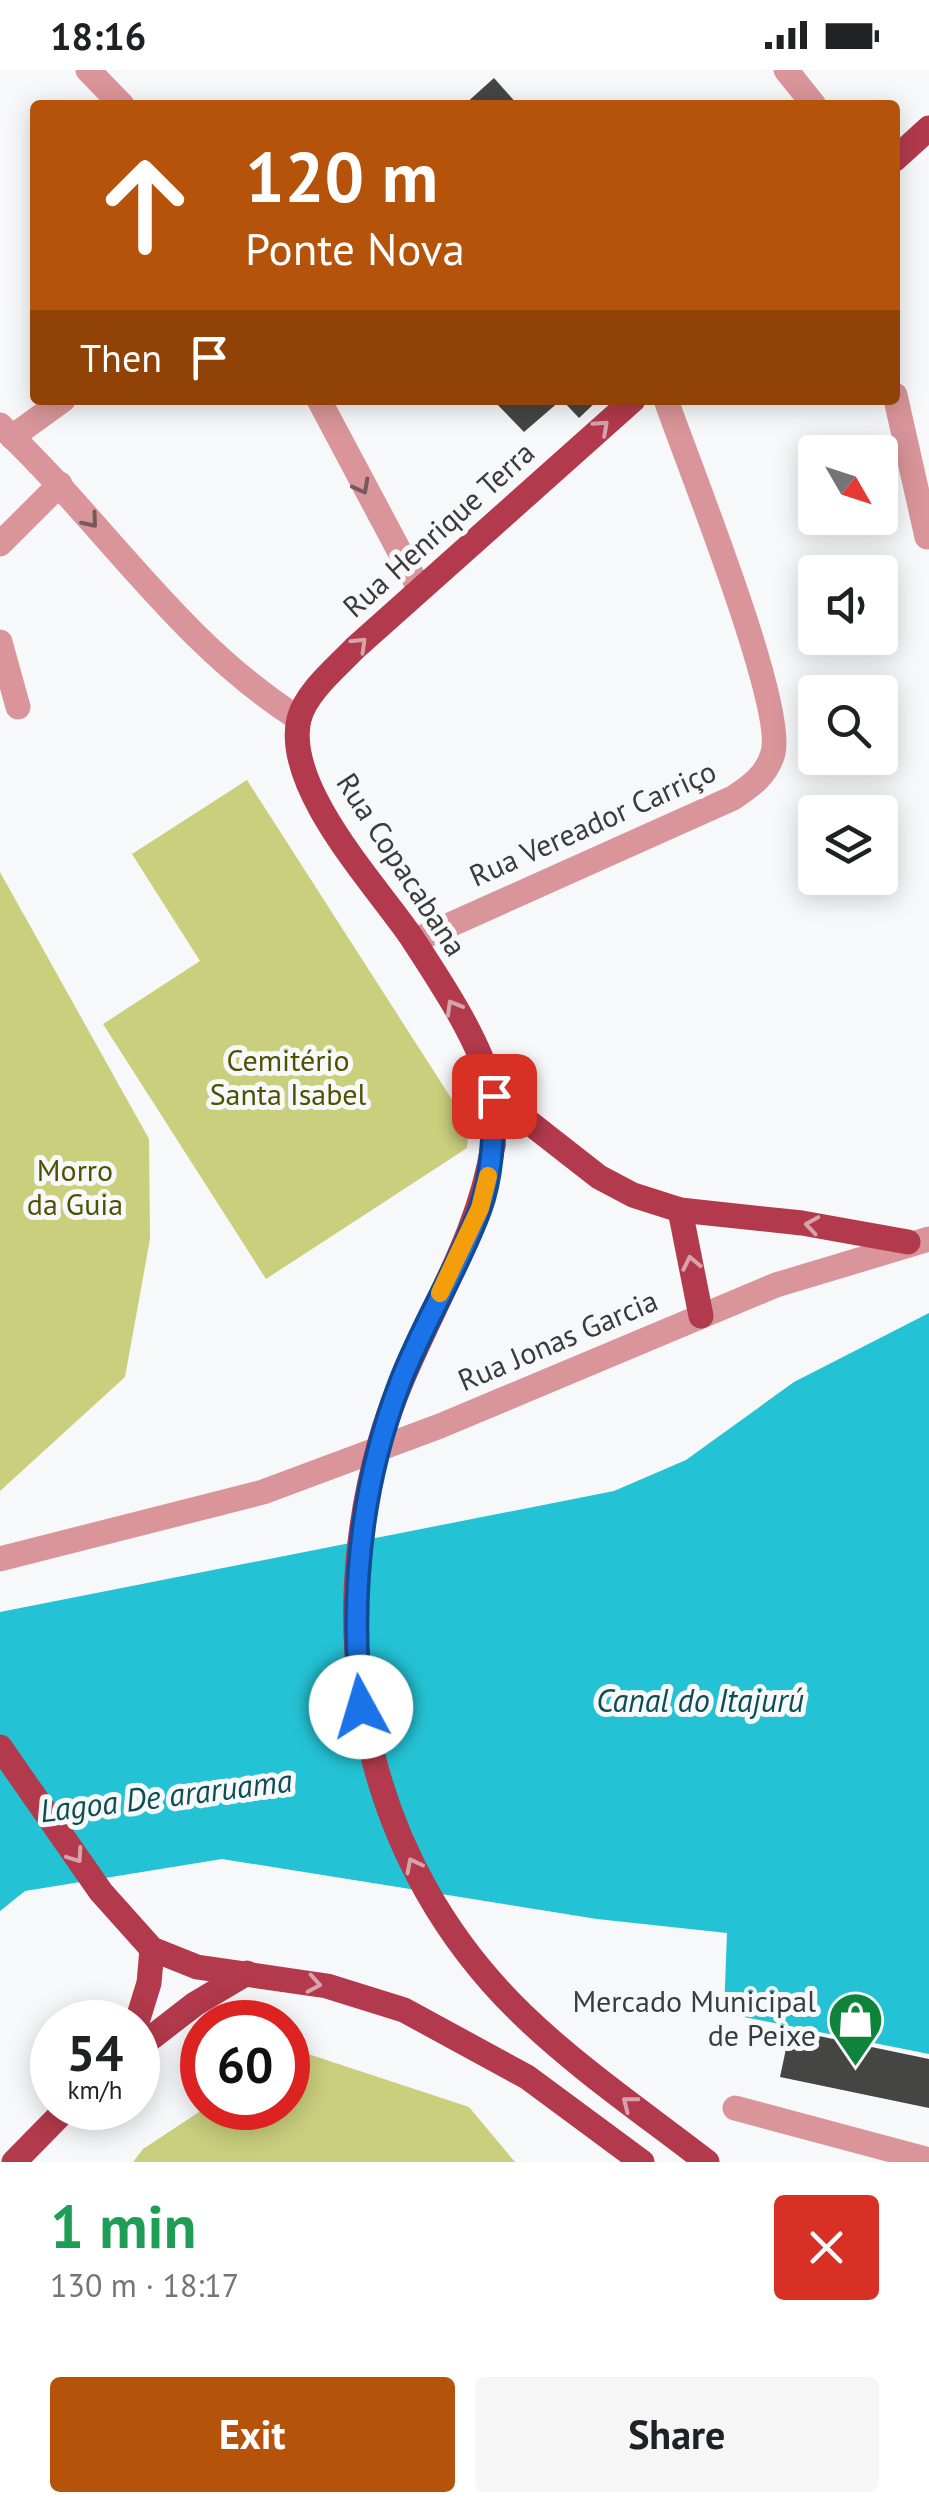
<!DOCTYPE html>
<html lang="en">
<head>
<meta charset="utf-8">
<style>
  :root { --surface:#fff; --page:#f6f6f6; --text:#202124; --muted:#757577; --accent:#b45309 }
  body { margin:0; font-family:"PT Sans",sans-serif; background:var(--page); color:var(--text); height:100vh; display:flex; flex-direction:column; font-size:38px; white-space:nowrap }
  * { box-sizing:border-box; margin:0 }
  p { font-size:32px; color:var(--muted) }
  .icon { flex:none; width:55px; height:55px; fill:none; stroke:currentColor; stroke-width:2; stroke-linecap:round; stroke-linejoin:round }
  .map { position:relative; height:2092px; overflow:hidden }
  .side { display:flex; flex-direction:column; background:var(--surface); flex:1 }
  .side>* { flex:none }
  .top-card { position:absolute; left:30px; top:30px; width:870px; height:305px; border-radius:10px; box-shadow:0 5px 25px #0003; background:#b45309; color:#fff; overflow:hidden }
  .needle { width:65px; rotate:129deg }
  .buttons { position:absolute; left:798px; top:365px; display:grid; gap:20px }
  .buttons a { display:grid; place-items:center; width:100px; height:100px; border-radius:10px; background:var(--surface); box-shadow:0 5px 25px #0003; font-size:50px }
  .speed { position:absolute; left:30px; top:1930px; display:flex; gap:20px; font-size:50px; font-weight:700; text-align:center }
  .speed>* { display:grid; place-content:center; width:130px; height:130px; border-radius:50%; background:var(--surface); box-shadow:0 5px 25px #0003; line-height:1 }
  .speed small { font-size:25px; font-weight:400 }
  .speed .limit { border:15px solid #d22; background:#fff; color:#111 }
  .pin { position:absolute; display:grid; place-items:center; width:85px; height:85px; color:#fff; margin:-42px; border-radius:20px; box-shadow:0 5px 15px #0006 }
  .me { position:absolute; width:110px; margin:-55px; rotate:354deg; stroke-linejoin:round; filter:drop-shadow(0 0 8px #0008) }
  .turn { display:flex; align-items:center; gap:35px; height:210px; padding:0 50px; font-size:45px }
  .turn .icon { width:130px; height:130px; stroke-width:2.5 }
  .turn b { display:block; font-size:70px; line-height:85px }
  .then { display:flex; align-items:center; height:95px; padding:0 50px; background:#0003; gap:20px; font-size:38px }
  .round { display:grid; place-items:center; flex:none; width:105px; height:105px; border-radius:10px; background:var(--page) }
  .overview { display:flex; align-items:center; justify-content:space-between; height:170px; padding:0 50px }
  h1 { font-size:60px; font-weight:700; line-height:75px; color:#1e9e55 }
  .cta { display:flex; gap:20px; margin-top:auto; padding:20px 50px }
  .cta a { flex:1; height:115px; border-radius:10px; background:var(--accent); color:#fff; font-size:40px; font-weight:700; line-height:115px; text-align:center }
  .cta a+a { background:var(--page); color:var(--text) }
  .status { display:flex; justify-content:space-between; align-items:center; height:70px; padding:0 50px; background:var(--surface); direction:ltr }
  .status svg { height:28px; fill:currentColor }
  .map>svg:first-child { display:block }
  .green { fill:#c9cf7d }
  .water { fill:#23c2d4 }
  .building { fill:#454544 }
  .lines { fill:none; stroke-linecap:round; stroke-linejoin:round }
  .minor { stroke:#d99599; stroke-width:25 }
  .major { stroke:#b23a4c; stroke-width:25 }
  .major-bridge { stroke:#b23a4c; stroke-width:25 }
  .oneway { stroke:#d8a2ab }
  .oneway2 { stroke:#725a5d }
  .route-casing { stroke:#114b97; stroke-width:25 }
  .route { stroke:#1a73e8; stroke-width:18 }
  .slow { stroke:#f59e0b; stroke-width:18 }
  .labels { text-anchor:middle; stroke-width:10; stroke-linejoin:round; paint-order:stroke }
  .street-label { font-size:30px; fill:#3b3b3c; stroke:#f7f8f9 }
  .park-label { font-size:30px; fill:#4e5102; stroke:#f7f8f9 }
  .poi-label { font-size:30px; fill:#3b3b3c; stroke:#f7f8f9; text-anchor:end }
  .water-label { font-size:32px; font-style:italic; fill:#0d4d54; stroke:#f7f8f9 }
</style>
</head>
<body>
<div class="status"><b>18:16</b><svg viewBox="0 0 49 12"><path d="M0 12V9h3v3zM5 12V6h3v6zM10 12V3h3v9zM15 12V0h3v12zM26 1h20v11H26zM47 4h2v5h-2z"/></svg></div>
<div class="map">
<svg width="929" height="2092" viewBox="0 0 929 2092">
  <rect width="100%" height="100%" fill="#f7f8f9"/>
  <g class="green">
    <path d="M 247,710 L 469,1056 L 467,1078 L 266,1209 L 103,954 L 200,891 L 132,784 Z"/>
    <path d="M 0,802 L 149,1069 L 150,1169 L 125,1307 L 0,1421 Z"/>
    <path d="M 293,1979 L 469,2037 L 515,2092 L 133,2092 L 143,2079 L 205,2038 L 288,2038 L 288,1983 Z"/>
  </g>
  <path class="water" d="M 929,1243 L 929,1984 L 724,1943 L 727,1863 L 597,1849 L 222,1789 L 25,1821 L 0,1841 L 0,1542 L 614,1421 L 686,1390 L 794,1312 Z"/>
  <g class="building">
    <path d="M 494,8 L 518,35 L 464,35 Z"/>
    <path d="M 493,330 L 561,330 L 524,362 Z"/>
    <path d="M 562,330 L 598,330 L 579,348 Z"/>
    <path d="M 790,1960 L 929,1989 L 929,2038 L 780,2007 Z"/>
  </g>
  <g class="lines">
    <g class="minor">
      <path d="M 88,0 L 122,35"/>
      <path d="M 786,0 L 814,35"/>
      <path d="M 895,325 L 927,467"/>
      <path d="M 319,330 L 419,518"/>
      <path d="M 0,355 C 103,452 178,572 299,649"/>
      <path d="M 12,367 L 63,330"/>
      <path d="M 0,474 L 60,414"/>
      <path d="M 0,572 L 18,637"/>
      <path d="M 414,871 L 733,728 C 750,717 767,705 773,683 C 786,635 687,391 666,330"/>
      <path d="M 0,1489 L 263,1422 L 440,1356 L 776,1215 L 929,1169"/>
      <path d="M 735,2038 L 929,2090"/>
    </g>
    <g class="major">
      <path d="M 895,89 L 929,58"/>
      <path d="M 494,1025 L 599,1107 L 633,1125 L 680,1140 L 802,1153 L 908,1172"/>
      <path d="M 493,1075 C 494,1059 497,1038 493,1022 C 479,969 442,914 412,868 C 376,815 283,717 299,649 C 306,622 337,597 355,578 L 633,330"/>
      <path d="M 680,1140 L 701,1246"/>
      <path d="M 0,1677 L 101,1822 L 152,1879 L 197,1897 L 327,1916 L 404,1940 L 527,2007 L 642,2092"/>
      <path d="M 137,1952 L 149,1913 L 152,1879"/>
      <path d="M 138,1978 L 195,1934 L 247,1903"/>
      <path d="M 14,2092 L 67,2038"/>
    </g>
    <path class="major-bridge" d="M 493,1075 C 477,1181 409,1269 380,1372 C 322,1577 367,1795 523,1945 C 579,1999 645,2044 707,2092"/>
  </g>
  <defs><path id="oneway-chevron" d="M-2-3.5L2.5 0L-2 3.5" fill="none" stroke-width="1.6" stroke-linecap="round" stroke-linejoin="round" transform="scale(2.5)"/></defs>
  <g class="oneway">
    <use href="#oneway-chevron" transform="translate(602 357) rotate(-42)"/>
    <use href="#oneway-chevron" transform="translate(360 574) rotate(-44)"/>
    <use href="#oneway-chevron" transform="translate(453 937) rotate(-120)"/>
    <use href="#oneway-chevron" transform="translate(812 1155) rotate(-171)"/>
    <use href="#oneway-chevron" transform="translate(691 1193) rotate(-102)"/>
    <use href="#oneway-chevron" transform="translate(76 1786) rotate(55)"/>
    <use href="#oneway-chevron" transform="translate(413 1795) rotate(-117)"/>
    <use href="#oneway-chevron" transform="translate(314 1914) rotate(10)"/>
    <use href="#oneway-chevron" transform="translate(629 2033) rotate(-142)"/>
  </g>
  <g class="oneway2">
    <use href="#oneway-chevron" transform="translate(362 417) rotate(62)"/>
    <use href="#oneway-chevron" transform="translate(91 451) rotate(50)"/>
  </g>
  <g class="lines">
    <defs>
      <path id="route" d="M 361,1637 C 350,1527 360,1417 400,1313 C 423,1253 458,1199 480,1139 C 493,1103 493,1064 494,1026"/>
    </defs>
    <use href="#route" class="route-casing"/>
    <use href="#route" class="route"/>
    <path class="slow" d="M 440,1223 L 480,1138 L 488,1106"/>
  </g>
  <defs>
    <symbol id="shop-pin" viewBox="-11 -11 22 30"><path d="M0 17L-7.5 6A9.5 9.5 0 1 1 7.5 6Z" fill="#0d833c" stroke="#f7f8f9"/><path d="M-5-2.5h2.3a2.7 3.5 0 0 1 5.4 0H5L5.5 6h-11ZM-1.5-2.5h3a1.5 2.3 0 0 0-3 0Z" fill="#fff"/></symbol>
  </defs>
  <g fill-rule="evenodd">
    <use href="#shop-pin" x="824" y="1918" width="63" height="86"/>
  </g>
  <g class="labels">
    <g class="street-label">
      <text transform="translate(439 460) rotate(-42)" y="10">Rua Henrique Terra</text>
      <text transform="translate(593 754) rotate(-24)" y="10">Rua Vereador Carriço</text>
      <text transform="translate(401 795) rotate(57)" y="10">Rua Copacabana</text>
      <text transform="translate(558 1271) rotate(-23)" y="10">Rua Jonas Garcia</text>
    </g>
    <g class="park-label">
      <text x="288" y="1001">Cemitério<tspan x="288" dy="34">Santa Isabel</tspan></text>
      <text x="75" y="1111">Morro<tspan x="75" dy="34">da Guia</tspan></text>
    </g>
    <g class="poi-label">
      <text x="816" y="1942">Mercado Municipal<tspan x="816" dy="34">de Peixe</tspan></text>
    </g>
    <g class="water-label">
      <text x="700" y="1642">Canal do Itajurú</text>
      <text transform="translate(166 1726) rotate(-7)" y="11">Lagoa De araruama</text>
    </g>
  </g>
</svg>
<div class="buttons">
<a><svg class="needle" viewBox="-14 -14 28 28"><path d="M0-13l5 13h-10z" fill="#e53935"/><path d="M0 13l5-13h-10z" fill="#757577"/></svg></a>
<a><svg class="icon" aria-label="sound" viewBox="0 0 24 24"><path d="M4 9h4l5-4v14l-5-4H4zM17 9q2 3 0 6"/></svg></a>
<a><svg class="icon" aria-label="search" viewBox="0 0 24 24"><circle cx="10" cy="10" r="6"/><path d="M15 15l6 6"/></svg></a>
<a><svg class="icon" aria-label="layers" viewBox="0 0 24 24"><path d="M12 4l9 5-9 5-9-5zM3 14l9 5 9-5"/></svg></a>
</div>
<div class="speed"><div>54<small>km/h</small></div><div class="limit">60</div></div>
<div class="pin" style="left:494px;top:1026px;background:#d93025"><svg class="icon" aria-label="arrive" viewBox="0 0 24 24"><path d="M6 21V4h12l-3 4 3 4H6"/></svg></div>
<svg class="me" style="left:361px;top:1637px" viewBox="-20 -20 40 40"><circle r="19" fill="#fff"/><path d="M0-13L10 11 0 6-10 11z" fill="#1a73e8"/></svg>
<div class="top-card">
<div class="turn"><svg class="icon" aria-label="ahead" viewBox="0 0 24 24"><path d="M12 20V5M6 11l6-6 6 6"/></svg><div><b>120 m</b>Ponte Nova</div></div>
<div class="then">Then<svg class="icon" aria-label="arrive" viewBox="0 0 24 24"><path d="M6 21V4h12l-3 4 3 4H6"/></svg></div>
</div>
</div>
<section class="side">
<div class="overview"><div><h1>1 min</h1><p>130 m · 18:17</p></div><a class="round" style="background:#d93025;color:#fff"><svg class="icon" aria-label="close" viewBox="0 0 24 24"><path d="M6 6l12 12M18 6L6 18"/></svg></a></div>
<div class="cta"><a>Exit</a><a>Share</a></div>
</section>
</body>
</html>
